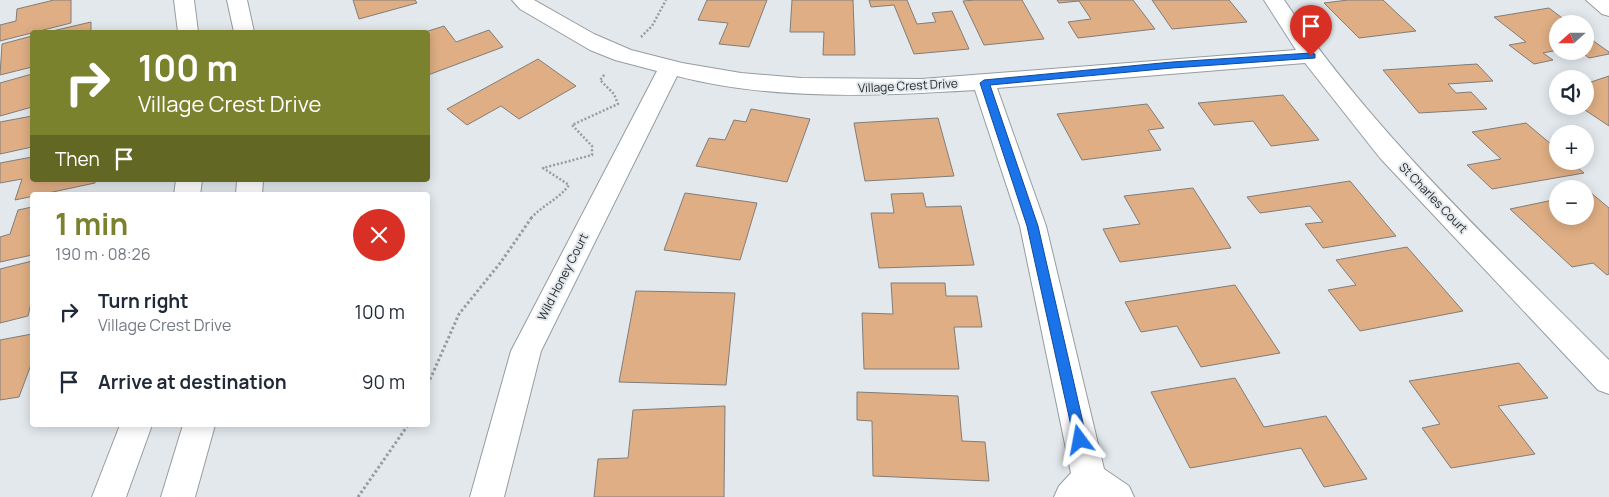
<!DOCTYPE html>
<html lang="en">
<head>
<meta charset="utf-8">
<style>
  :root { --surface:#fff; --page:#f2f2f3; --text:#1f2937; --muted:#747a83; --accent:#7b822e }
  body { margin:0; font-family:Manrope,sans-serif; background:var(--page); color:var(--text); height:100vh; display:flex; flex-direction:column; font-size:19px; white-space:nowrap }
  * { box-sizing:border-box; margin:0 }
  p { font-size:16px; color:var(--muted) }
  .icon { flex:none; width:28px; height:28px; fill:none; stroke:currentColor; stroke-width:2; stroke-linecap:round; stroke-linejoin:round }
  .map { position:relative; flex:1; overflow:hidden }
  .drawer { position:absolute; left:30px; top:192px; width:400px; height:235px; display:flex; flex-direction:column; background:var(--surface); border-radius:5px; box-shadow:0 2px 12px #0003 }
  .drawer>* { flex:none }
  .guide { position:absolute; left:30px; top:30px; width:400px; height:152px; border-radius:5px; box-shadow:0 2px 12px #0003; background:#7b822e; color:#fff; overflow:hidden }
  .needle { width:32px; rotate:249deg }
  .tools { position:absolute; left:1549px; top:15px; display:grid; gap:10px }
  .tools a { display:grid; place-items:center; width:45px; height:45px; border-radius:50%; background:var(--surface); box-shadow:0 2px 12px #0003; font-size:25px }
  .pin { position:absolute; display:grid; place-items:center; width:42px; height:42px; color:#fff; margin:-51px -21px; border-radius:50% 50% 50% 0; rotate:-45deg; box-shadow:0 0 5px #0007 }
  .pin .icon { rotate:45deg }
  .me { position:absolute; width:55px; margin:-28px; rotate:347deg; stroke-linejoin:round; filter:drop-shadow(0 0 4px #0008) }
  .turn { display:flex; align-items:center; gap:18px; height:105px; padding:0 25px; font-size:22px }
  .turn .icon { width:65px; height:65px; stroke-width:2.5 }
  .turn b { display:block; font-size:35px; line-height:42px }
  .then { display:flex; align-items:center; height:48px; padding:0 25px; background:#0003; gap:10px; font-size:19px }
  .round { display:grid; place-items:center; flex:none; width:52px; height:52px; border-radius:26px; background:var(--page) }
  .headline { display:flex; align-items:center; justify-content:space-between; height:85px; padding:0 25px }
  h1 { font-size:30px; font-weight:700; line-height:38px; color:var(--accent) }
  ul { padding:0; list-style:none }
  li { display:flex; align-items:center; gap:15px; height:70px; padding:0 25px }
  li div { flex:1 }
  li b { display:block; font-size:19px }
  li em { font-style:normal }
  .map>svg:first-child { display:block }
  .building { fill:#dfae84; stroke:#827d79 }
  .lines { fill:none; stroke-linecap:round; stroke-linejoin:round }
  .minor-casing { stroke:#969ca0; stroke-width:2 }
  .secondary-casing { stroke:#969ca0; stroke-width:2 }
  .path-far1 { stroke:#989ca0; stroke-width:2.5; stroke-dasharray:2 2; stroke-linecap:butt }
  .path { stroke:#989ca0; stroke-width:3; stroke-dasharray:2.5 2.5; stroke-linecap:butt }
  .minor { fill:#fff; fill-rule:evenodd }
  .secondary { fill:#fff; fill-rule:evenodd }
  .route { fill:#1a73e8; stroke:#114b97 }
  .labels { text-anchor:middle; stroke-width:4; stroke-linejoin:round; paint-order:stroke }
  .street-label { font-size:12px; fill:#26282a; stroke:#e2e8ec }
</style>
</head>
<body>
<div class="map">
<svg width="1609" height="497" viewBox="0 0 1609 497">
  <rect width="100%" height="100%" fill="#e2e8ec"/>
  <g class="building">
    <path d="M 54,0 L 71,0 L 71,23 L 0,41 L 0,25 L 16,21 L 17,9 Z"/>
    <path d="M 353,0 L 415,0 L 417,3 L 359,19 Z"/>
    <path d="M 707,0 L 767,0 L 749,47 L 719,44 L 728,23 L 698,20 Z"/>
    <path d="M 792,0 L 853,0 L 855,55 L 823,55 L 824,32 L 790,32 Z"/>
    <path d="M 869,0 L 907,0 L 917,24 L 936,22 L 932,13 L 952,11 L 969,49 L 914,54 L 894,5 L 871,7 Z"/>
    <path d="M 975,0 L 1022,0 L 1044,39 L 984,45 L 963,1 Z"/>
    <path d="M 1057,0 L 1133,0 L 1155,29 L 1078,38 L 1068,22 L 1091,19 L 1079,1 L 1059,3 Z"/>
    <path d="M 1152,0 L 1229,0 L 1247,22 L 1172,29 Z"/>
    <path d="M 1348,0 L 1383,0 L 1416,31 L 1359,38 L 1324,3 Z"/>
    <path d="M 1549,8 L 1570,24 L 1558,24 L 1558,50 L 1543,53 L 1553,60 L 1534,64 L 1509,45 L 1526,42 L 1494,17 Z"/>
    <path d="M 91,22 L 91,32 L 48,32 Z"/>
    <path d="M 444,26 L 456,42 L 489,30 L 503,47 L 428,75 L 428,32 L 425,32 Z"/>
    <path d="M 1585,35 L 1609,52 L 1609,54 L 1589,58 L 1580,51 L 1585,51 Z"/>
    <path d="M 32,36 L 32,67 L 0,75 L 2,44 Z"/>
    <path d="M 538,59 L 576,86 L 519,119 L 501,106 L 467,125 L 447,109 Z"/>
    <path d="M 1477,64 L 1493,81 L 1448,84 L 1456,93 L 1471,92 L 1487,109 L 1419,113 L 1383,70 Z"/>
    <path d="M 32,74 L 32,107 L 0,116 L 0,83 Z"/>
    <path d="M 1609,76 L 1609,126 L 1579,106 L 1585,106 L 1585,84 Z"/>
    <path d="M 1283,95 L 1319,140 L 1271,146 L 1253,121 L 1214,125 L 1198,103 Z"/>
    <path d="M 1147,104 L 1164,128 L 1148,130 L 1161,150 L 1082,160 L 1057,114 Z"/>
    <path d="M 751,109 L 810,119 L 787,182 L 696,166 L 709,138 L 725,140 L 734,120 L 746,122 Z"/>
    <path d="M 32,116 L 32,147 L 0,154 L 0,122 Z"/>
    <path d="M 938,118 L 954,176 L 865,181 L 854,123 Z"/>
    <path d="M 1526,123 L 1558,150 L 1558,161 L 1570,161 L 1584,173 L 1492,189 L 1467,165 L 1501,159 L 1472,132 Z"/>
    <path d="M 32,157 L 32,180 L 95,180 L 95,183 L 15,200 L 22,179 L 0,183 L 0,163 Z"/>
    <path d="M 1350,181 L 1396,236 L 1323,248 L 1305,224 L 1323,222 L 1310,206 L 1260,213 L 1247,197 Z"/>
    <path d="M 1193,188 L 1231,248 L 1120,262 L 1103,229 L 1140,224 L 1124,196 Z"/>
    <path d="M 1590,192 L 1609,208 L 1609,274 L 1607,275 L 1593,263 L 1572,267 L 1510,209 L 1558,199 L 1558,216 L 1585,216 L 1585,193 Z"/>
    <path d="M 685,193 L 757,203 L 740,260 L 664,250 Z"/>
    <path d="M 923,193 L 926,207 L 961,206 L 974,265 L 879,268 L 871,213 L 894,213 L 891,194 Z"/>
    <path d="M 32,207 L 32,255 L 0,262 L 0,237 L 10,234 L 18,210 Z"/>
    <path d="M 1407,247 L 1463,311 L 1360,331 L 1328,290 L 1356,285 L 1336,260 Z"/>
    <path d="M 32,261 L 32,299 L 28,316 L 0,323 L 0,269 Z"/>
    <path d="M 891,283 L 945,283 L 946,296 L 977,296 L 982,327 L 954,327 L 959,369 L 864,369 L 862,313 L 893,314 Z"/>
    <path d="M 1235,285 L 1280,353 L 1201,367 L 1177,326 L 1141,332 L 1125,302 Z"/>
    <path d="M 636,291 L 735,293 L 726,385 L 619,382 Z"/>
    <path d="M 32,334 L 32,362 L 19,397 L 0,400 L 0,340 Z"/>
    <path d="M 1519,363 L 1548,398 L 1498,406 L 1535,454 L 1451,468 L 1422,428 L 1440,424 L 1409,381 Z"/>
    <path d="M 1235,378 L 1264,427 L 1326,416 L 1367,479 L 1324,487 L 1301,448 L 1190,468 L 1151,392 Z"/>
    <path d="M 857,392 L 958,396 L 962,441 L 985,442 L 989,481 L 873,476 L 872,421 L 857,420 Z"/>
    <path d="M 725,406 L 724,497 L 594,497 L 598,459 L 628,458 L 633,410 Z"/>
  </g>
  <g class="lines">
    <defs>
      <g id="minor">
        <path d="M 512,0 L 534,0 L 594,34 L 631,50 L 682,63 L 741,73 L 801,78 L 921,79 L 1296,50 L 1264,0 L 1284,0 C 1375,135 1495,245 1609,360 L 1609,394 L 1598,390 L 1380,158 L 1305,63 L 997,88 L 1046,226 L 1104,469 L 1129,486 L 1134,497 L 1054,497 L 1059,486 L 1071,473 L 1020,226 L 975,90 C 877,96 773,101 677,76 L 541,351 L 504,497 L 470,497 L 511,351 L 657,71 L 615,60 L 590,50 L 520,9 Z"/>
        <path d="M 1586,0 L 1609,0 L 1609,16 L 1602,14 Z"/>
      </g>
      <g id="secondary">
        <path d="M 174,0 L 194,0 L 198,32 L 178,32 Z"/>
        <path d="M 227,0 L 247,0 L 254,32 L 234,32 Z"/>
        <path d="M 176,180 L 202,180 L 200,195 L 174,195 Z"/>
        <path d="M 237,180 L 263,180 L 262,195 L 236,195 Z"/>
        <path d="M 120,425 L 152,425 L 126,497 L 92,497 Z"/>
        <path d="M 183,425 L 215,425 L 195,497 L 161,497 Z"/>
      </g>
    </defs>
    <use href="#minor" class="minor-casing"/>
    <use href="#secondary" class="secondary-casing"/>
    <g class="path-far1">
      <path d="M 641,37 L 652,26 L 666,0"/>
      <path d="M 531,218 C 543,205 559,199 569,185 L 543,168 L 592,155 L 592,146 L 572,125 L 618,104 L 614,94 L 600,80 L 605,74"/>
    </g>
    <g class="path">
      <path d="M 428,384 L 459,314 L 501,262 L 532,217"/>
      <path d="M 358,497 L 408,425"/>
    </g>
    <use href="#minor" class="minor"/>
    <use href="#secondary" class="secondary"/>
  </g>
  <path class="route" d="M 1311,53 L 1315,54 L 1315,58 L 1172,68 L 990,85 L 1038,226 L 1087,440 L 1085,444 L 1080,446 L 1075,444 L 1027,226 L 980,83 L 984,80 L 1172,62 Z"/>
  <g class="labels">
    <g class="street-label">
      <text transform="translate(908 86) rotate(-3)" y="4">Village Crest Drive</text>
      <text transform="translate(1433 198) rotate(46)" y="4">St Charles Court</text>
      <text transform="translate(563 277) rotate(-63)" y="4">Wild Honey Court</text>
    </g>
  </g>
</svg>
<div class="tools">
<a><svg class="needle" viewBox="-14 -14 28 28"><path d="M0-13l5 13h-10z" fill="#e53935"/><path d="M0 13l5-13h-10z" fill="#747a83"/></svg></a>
<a><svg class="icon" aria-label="sound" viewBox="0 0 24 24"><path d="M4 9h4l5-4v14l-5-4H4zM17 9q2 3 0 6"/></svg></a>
<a>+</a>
<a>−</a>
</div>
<div class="pin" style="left:1311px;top:56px;background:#d93025"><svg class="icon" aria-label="arrive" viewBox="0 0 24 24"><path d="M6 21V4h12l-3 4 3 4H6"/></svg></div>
<svg class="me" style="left:1080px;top:440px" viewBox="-20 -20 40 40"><path d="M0-17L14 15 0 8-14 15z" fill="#1a73e8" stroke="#fff" stroke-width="4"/></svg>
<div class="guide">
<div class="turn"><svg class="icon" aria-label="right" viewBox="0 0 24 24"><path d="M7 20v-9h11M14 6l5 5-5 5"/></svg><div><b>100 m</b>Village Crest Drive</div></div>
<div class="then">Then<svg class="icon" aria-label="arrive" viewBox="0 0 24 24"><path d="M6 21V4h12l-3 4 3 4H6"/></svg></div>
</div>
<section class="drawer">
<div class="headline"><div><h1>1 min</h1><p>190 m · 08:26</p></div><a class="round" style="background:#d93025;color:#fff"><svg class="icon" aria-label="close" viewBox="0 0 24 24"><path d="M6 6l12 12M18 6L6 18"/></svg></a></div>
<ul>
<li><svg class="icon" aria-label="right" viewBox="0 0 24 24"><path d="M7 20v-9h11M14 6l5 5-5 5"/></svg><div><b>Turn right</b><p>Village Crest Drive</p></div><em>100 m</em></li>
<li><svg class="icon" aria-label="arrive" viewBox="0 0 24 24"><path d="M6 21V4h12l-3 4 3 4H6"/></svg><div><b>Arrive at destination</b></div><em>90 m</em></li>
</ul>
</section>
</div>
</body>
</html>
